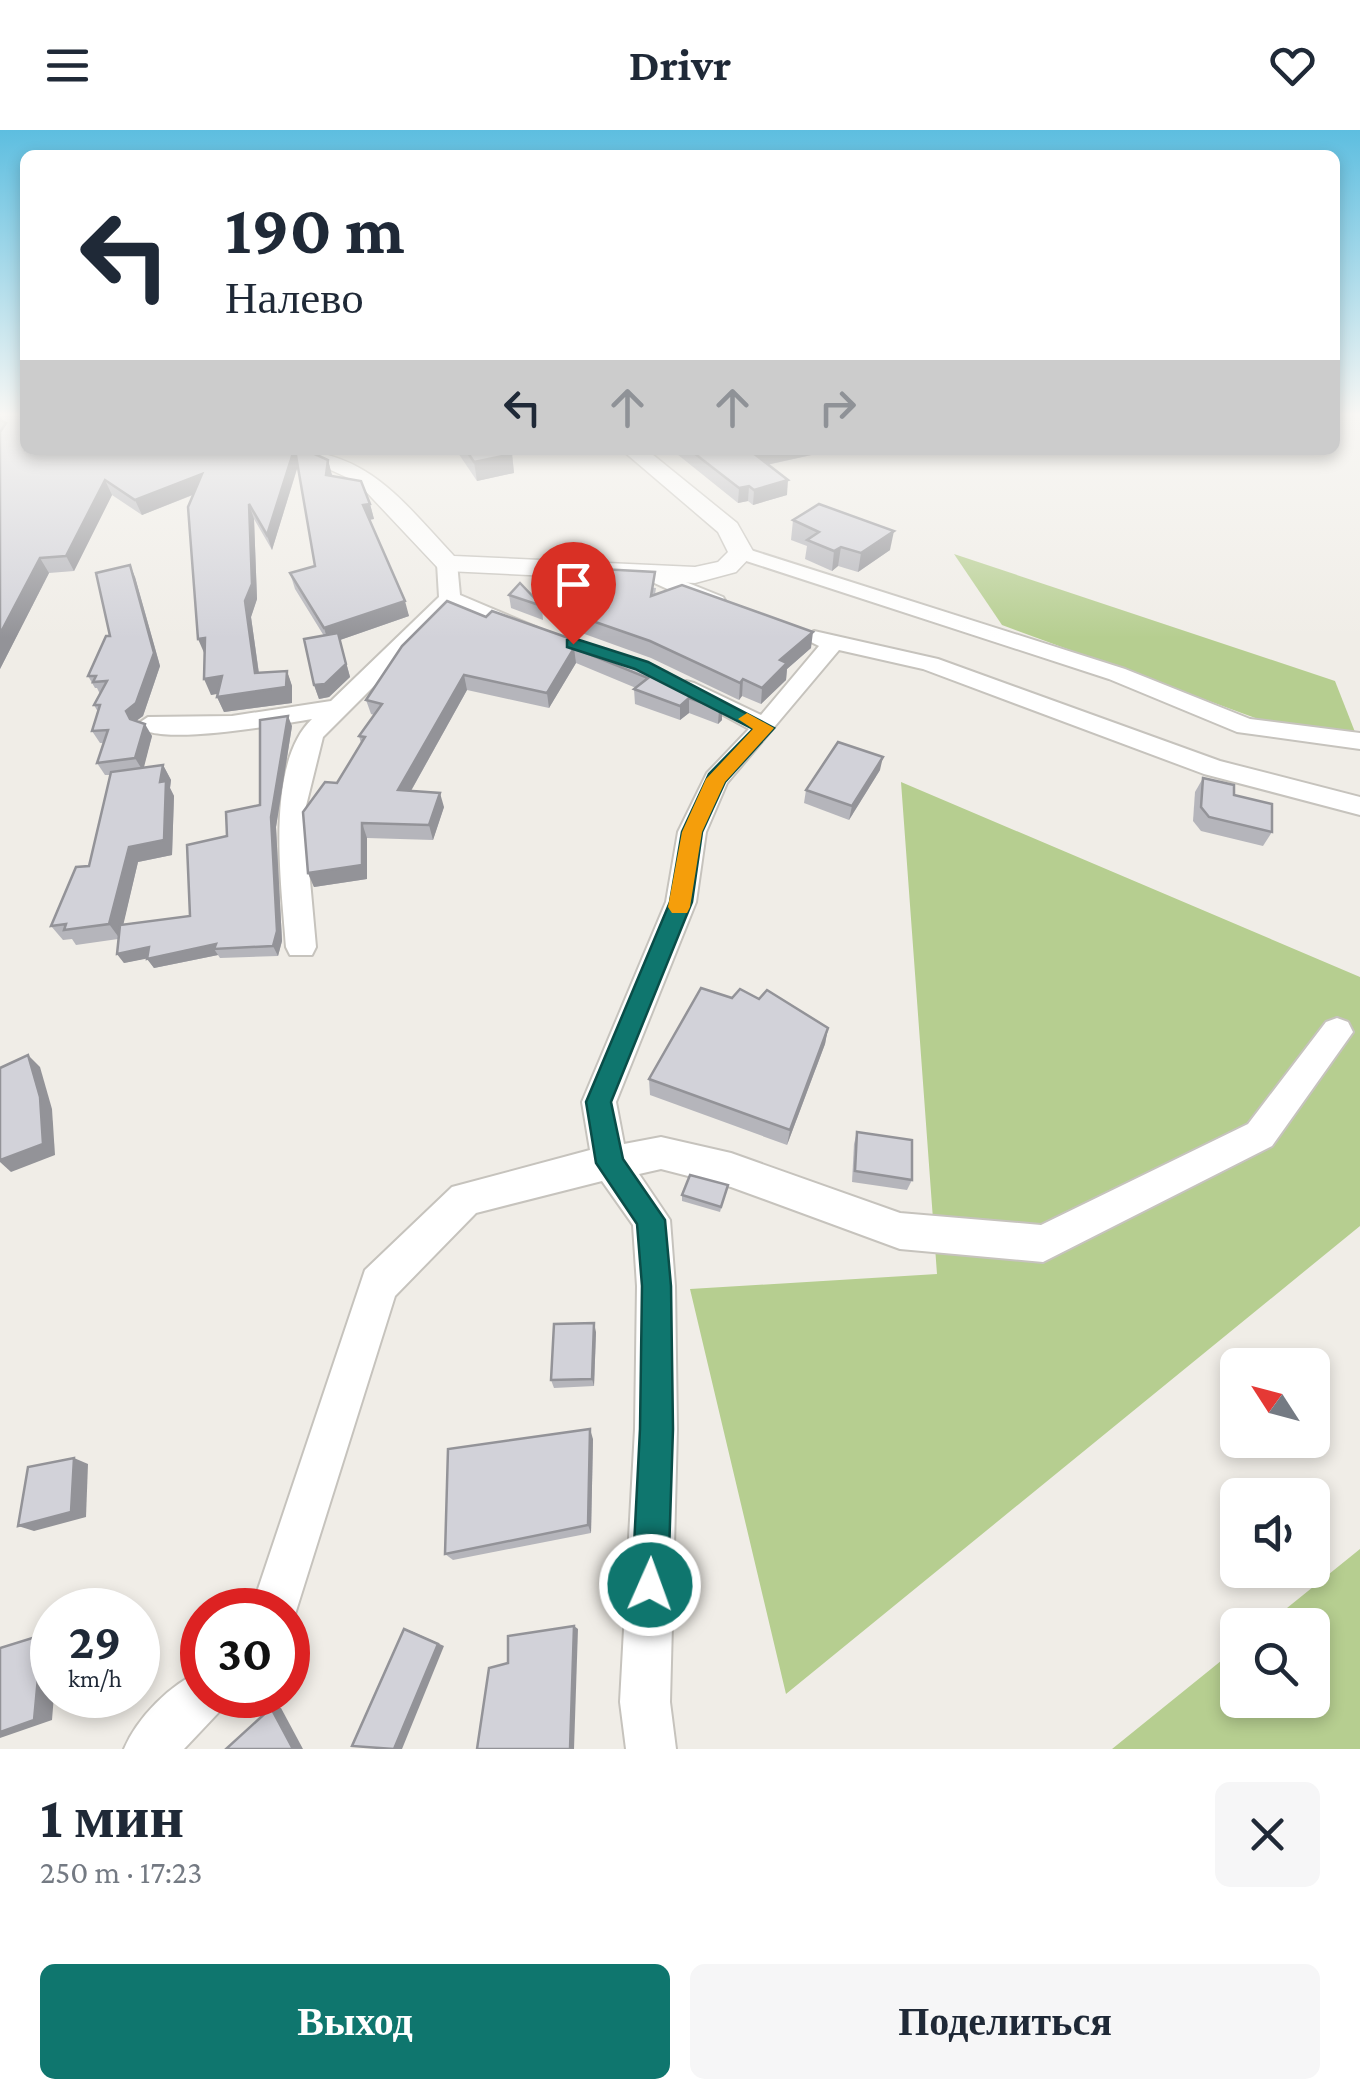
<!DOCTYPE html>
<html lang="ru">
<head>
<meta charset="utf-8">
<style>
  :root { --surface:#fff; --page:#f6f6f7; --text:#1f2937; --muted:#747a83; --accent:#0f766e }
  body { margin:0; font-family:"Crimson Pro",serif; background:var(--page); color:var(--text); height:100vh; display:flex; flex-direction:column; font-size:38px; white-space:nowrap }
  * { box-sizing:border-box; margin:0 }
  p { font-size:32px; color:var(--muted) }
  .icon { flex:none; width:55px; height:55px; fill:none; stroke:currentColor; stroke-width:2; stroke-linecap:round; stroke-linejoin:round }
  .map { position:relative; height:1619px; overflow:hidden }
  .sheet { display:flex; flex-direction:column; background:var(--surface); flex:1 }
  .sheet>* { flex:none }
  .guide { position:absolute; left:20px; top:20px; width:1320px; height:305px; border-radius:15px; box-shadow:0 5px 15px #0003; background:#fff; color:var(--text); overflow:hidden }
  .needle { width:65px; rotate:306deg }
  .tools { position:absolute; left:1220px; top:1218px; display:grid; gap:20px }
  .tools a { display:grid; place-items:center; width:110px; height:110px; border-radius:15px; background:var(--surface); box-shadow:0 5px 15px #0003; font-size:50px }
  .speed { position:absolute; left:30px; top:1458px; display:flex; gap:20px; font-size:50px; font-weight:700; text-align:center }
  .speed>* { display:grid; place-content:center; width:130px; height:130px; border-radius:50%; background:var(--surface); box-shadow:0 5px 15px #0003; line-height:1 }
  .speed small { font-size:25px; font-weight:400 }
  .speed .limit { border:15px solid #d22; background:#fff; color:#111 }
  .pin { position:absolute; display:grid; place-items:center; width:85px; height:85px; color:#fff; margin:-102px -42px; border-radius:50% 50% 50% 0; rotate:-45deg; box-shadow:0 0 10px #0007 }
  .pin .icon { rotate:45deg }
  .me { position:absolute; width:110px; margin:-55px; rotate:2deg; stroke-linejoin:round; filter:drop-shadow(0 0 8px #0008) }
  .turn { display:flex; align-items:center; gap:35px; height:210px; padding:0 40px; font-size:45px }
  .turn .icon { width:130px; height:130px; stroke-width:2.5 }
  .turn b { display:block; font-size:70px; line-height:85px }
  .lanes { display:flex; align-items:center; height:95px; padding:0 40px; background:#0003; justify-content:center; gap:50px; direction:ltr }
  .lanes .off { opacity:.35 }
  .round { display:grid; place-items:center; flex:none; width:105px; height:105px; border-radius:15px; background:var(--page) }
  .headline { display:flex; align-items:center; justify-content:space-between; height:170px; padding:0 40px }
  h1 { font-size:60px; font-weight:700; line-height:75px }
  .button { display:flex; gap:20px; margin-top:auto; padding:20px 40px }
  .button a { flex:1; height:115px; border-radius:15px; background:var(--accent); color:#fff; font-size:40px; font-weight:700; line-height:115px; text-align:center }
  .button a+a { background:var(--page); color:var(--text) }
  header { display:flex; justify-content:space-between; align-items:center; height:130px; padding:0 40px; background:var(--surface); font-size:45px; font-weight:700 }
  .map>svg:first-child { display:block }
  .green { fill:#b6ce90 }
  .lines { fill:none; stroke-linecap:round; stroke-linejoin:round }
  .minor-casing { stroke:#c6c3bd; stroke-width:4 }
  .tertiary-casing { stroke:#c6c3bd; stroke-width:3 }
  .minor { fill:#fff; fill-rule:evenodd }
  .tertiary { fill:#fff; fill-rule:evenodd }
  .wall { fill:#b5b5bb }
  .shaded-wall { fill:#939398 }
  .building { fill:#d2d2d9; stroke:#939398; stroke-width:2.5 }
  .route { fill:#0f766e; stroke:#0a4d48; stroke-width:2.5 }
  .slow { fill:#f59e0b }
</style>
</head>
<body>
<header><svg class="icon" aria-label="menu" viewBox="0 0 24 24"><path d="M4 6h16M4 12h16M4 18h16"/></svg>Drivr<svg class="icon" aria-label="heart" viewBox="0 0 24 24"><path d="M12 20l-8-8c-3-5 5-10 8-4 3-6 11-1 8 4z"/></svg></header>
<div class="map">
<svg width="1360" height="1619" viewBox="0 0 1360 1619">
  <rect width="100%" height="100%" fill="#f0ede7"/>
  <g class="green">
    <path d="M 954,424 L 1335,551 L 1355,602 L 1258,589 L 1002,495 Z"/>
    <path d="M 901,652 L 1360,847 L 1360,1096 L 786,1564 L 690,1159 L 937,1144 Z"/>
    <path d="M 1360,1419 L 1360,1619 L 1112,1619 L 1237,1518 L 1238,1570 L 1312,1570 L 1312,1495 L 1266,1495 Z"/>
  </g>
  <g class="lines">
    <defs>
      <g id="minor">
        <path d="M 741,417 L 1125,539 L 1250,589 L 1360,603 L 1360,619 L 1237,602 L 1109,549 L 734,427 L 731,423 Z"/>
        <path d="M 447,427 L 457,433 L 460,465 L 538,498 L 535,503 L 519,503 L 453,477 L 323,607 L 304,684 L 316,817 L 312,825 L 290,825 L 286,817 C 282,756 264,635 312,589 C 281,594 154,618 136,595 L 148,587 L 232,586 L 331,571 L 439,467 L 437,433 Z"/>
        <path d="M 646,436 L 723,467 L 726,472 L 723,477 L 707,477 L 639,446 L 636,442 Z"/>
        <path d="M 814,501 L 938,529 L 1220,631 L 1360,667 L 1360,685 L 1204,644 L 923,539 L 839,520 L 727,653 L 706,702 L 696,772 L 616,972 L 624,1014 L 661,1007 L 731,1023 L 900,1083 L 1041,1095 L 1248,994 L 1326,892 L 1337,888 L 1348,892 L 1353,902 L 1272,1016 L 1043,1132 L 900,1119 L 731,1057 L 661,1039 L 639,1044 L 670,1090 L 675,1156 L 677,1299 L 670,1572 L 676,1619 L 626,1619 L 620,1572 L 635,1299 L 637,1156 L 633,1095 L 602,1051 L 476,1083 L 395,1166 L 291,1497 L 288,1480 L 251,1480 L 365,1140 L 452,1057 L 590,1020 L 582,972 L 666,772 L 678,702 L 707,643 L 749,599 L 674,558 L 686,551 L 694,553 L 761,585 L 819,516 L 803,508 Z"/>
        <path d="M 202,1541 L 202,1565 L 226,1565 L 219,1582 L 184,1619 L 124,1619 C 137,1588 171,1553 202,1541 Z"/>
      </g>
      <path id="tertiary" d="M 287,320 C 368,320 403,372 454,426 L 695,437 L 718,432 L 728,422 L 718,402 L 622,320 L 647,320 L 737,393 L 754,423 L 736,442 L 695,453 L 447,441 L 438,438 L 357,352 Z"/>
    </defs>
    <use href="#minor" class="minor-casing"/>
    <use href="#tertiary" class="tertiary-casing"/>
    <use href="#minor" class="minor"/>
    <use href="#tertiary" class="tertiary"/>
  </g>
  <g class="wall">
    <path d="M 0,282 L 328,330 L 332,346 L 370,374 L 374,389 L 369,390 L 409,486 L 340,510 L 350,547 L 329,567 L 319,569 L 314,555 L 324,506 L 295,459 L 290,443 L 315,436 L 298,336 L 272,420 L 254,389 L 257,469 L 251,487 L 259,543 L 287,541 L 292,556 L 292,573 L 224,582 L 217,567 L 218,563 L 211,565 L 205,524 L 193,365 L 142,385 L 112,365 L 74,441 L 49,443 L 0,539 Z"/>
    <path d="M 311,320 L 342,320 L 336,324 Z"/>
    <path d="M 456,320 L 508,320 L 512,324 L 514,343 L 477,351 Z"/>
    <path d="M 672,320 L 834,320 L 767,335 L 787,365 L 753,375 L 748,371 L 738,373 Z"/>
    <path d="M 793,390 L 890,420 L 858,442 L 838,436 L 832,441 L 805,429 L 807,416 L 791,410 Z"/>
    <path d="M 545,439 L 598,452 L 656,458 L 655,465 L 811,518 L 787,539 L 786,550 L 761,574 L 742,566 L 739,570 L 651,528 L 554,493 L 552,477 L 558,472 L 547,456 Z"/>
    <path d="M 135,447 L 160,536 L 143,586 L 136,591 L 152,606 L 143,638 L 163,635 L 171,650 L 170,658 L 174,666 L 172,725 L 138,732 L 123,794 L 190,786 L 227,706 L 260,675 L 292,596 L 276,697 L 282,811 L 278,826 L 220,828 L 218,825 L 154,838 L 147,828 L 124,833 L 117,824 L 118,809 L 76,815 L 72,809 L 63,810 L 51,796 L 89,736 L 110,645 L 105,645 L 97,633 L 104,613 L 100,613 L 92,601 L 98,582 L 94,575 L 100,564 L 97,558 L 95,558 L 88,546 L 110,506 Z"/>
    <path d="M 509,465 L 542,476 L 543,490 L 511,478 Z"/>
    <path d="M 492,481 L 722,575 L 722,590 L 718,594 L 689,583 L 680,590 L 635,574 L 634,559 L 636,558 L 576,533 L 549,578 L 467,560 L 411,661 L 444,677 L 433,710 L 367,708 L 367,749 L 314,757 L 308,743 L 337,653 L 361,613 L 359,606 L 374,585 L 371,584 L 366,570 L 486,487 Z"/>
    <path d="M 880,640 L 849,690 L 804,673 L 806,660 Z"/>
    <path d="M 1203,648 L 1234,665 L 1272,702 L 1263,716 L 1201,701 L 1193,691 L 1195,662 Z"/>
    <path d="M 732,868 L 759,869 L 828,898 L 825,914 L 787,1015 L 650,965 L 649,949 Z"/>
    <path d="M 857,1002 L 912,1050 L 907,1060 L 852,1052 L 854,1014 Z"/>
    <path d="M 728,1055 L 720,1082 L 682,1071 L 682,1065 Z"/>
    <path d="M 596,1202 L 594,1256 L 554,1258 L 551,1250 Z"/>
    <path d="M 593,1309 L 591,1403 L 453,1430 L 445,1424 Z"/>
  </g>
  <g class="shaded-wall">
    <path d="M 294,320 L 299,332 L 272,420 L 267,405 Z"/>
    <path d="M 768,320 L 834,320 L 752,338 L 753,323 Z"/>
    <path d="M 512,324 L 514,343 L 477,351 L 474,332 Z"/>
    <path d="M 328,330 L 332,345 L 330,360 L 326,345 Z"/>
    <path d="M 202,344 L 207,359 L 142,385 L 135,370 Z"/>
    <path d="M 105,350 L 112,365 L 74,441 L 66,426 Z"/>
    <path d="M 788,350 L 787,365 L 753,375 L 754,360 Z"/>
    <path d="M 749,356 L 748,371 L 738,373 L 739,358 Z"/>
    <path d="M 249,374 L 254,389 L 257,469 L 251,487 L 261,559 L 255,543 L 245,471 Z"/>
    <path d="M 370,374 L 374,389 L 367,390 L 363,375 Z"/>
    <path d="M 894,401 L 890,420 L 858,442 L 861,423 Z"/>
    <path d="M 841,417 L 838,436 L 832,441 L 834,421 Z"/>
    <path d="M 40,428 L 49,443 L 0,539 L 0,504 Z"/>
    <path d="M 130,435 L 135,447 L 160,536 L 143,586 L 132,594 L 126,581 Z"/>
    <path d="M 405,471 L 409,486 L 340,510 L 350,547 L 329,567 L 319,569 L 314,555 L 329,514 L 324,498 Z"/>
    <path d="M 813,502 L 811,518 L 787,539 L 786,550 L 761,574 L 762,558 L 780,530 Z"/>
    <path d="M 205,508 L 205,525 L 198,509 Z"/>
    <path d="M 574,518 L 576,533 L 549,578 L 547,563 Z"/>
    <path d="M 287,541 L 292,556 L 292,573 L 224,582 L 217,567 Z"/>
    <path d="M 464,545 L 467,560 L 403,675 L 398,660 Z"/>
    <path d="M 222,546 L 229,562 L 211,565 L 204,549 Z"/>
    <path d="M 743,549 L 742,566 L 739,570 L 740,553 Z"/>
    <path d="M 689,568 L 689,583 L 680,590 L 680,576 Z"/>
    <path d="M 722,575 L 722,590 L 718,594 L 719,579 Z"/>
    <path d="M 288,586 L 292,596 L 276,697 L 282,811 L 278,826 L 273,816 L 271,687 Z"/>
    <path d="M 145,594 L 152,606 L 143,641 L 135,628 Z"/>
    <path d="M 883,627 L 880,640 L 849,690 L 852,676 Z"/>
    <path d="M 163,635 L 171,650 L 170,658 L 174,666 L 172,725 L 138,732 L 120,809 L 109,794 L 129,717 L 160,652 Z"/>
    <path d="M 440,663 L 444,677 L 433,710 L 429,695 Z"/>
    <path d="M 362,693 L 367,708 L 367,749 L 314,757 L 308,743 Z"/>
    <path d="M 216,814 L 214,819 L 218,825 L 154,838 L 147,829 Z"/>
    <path d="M 149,817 L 155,827 L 124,833 L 117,824 Z"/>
    <path d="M 828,898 L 825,914 L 787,1015 L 790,1000 Z"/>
    <path d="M 28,925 L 40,937 L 52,979 L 55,1025 L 11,1042 L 0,1032 L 0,1030 Z"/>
    <path d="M 594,1193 L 596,1202 L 594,1256 L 592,1249 Z"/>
    <path d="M 590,1299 L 593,1309 L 591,1403 L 588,1395 Z"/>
    <path d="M 74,1328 L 88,1334 L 86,1387 L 34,1401 L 18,1396 Z"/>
    <path d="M 574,1496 L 578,1499 L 574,1619 L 570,1619 Z"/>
    <path d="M 411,1501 L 444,1516 L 402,1619 L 394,1619 Z"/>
    <path d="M 42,1505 L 52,1506 L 52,1565 L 54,1565 L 52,1590 L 0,1608 L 0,1602 Z"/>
    <path d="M 271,1578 L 281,1578 L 303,1619 L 293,1619 Z"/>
  </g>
  <g class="building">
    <path d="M 0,282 L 25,282 L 25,320 L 294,320 L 267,405 L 249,374 L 252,454 L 245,471 L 255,543 L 287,541 L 286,557 L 217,567 L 222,546 L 204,549 L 205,508 L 198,509 L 188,377 L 202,344 L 135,370 L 105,350 L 66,426 L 40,428 L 0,504 L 0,302 L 6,293 L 0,290 Z"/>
    <path d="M 295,320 L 306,320 L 328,330 L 326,345 L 361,351 L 370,374 L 363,375 L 405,471 L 324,498 L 290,443 L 315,436 Z"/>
    <path d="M 466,320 L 508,320 L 512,324 L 474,332 Z"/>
    <path d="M 690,320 L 768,320 L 753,323 L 788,350 L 754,360 L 749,356 L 739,358 Z"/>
    <path d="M 819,374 L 894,401 L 861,423 L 841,417 L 834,421 L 807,410 L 819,402 L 793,390 Z"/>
    <path d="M 130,435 L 154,523 L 136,573 L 126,581 L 130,589 L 145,594 L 135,628 L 97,633 L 108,600 L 92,601 L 100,575 L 94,575 L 107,551 L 93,552 L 96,546 L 88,546 L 106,506 L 110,506 L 96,443 Z"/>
    <path d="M 545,439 L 598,452 L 601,439 L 655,442 L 651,466 L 682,455 L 813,502 L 780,530 L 787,533 L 762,558 L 743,549 L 740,553 L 650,511 L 552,477 L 564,467 Z"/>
    <path d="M 520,453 L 542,476 L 509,465 Z"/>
    <path d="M 447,471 L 486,487 L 492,481 L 631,530 L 722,575 L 719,579 L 689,568 L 680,576 L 634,559 L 648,548 L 574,518 L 547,563 L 464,545 L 398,660 L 440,663 L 429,695 L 362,693 L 362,735 L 308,743 L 303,682 L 325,652 L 337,653 L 365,607 L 359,606 L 382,574 L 366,570 L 402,516 Z"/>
    <path d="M 338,503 L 346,534 L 325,554 L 314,555 L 304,509 Z"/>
    <path d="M 288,586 L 271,687 L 277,801 L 273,816 L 214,819 L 216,814 L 147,829 L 149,817 L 117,824 L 120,795 L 190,786 L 187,715 L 227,706 L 226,682 L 260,675 L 260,590 Z"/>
    <path d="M 838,612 L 883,627 L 852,676 L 806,660 Z"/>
    <path d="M 163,635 L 160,652 L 166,651 L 164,710 L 129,717 L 109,794 L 64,800 L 66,794 L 51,796 L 76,737 L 89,736 L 111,642 Z"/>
    <path d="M 1203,648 L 1234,655 L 1234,665 L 1272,674 L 1272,702 L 1209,687 L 1201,677 Z"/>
    <path d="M 701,858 L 732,868 L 740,859 L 759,869 L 767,860 L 828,898 L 790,1000 L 649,949 Z"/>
    <path d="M 28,925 L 40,967 L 43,1014 L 0,1030 L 0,938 Z"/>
    <path d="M 857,1002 L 912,1010 L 912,1050 L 855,1041 Z"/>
    <path d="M 690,1045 L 728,1055 L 721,1077 L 682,1065 Z"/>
    <path d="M 594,1193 L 592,1249 L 551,1250 L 554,1194 Z"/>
    <path d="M 590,1299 L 588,1395 L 445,1424 L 448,1319 Z"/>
    <path d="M 74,1328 L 71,1382 L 18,1396 L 28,1337 Z"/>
    <path d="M 574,1496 L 570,1619 L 477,1619 L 489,1538 L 508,1533 L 508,1506 Z"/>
    <path d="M 404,1499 L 438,1514 L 394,1619 L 352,1616 Z"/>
    <path d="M 42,1505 L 34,1590 L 0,1602 L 0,1518 Z"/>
    <path d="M 271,1578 L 293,1619 L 226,1619 Z"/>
  </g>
  <linearGradient id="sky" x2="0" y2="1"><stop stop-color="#5dbee0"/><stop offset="0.56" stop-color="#f8f7f4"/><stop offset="1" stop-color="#f8f7f4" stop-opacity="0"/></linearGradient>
  <rect width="1360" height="508" fill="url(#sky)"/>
  <path class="route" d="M 573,508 L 648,532 L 774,598 L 725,652 L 702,702 L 692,772 L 611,972 L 623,1029 L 665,1090 L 671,1156 L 673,1299 L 668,1455 L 662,1468 L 650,1473 L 638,1468 L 632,1455 L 640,1299 L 642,1156 L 637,1094 L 596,1033 L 586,972 L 670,772 L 682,702 L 709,644 L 753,599 L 635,539 L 567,517 L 567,510 Z"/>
  <path class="slow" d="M 747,583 L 774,598 L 725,652 L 702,702 L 690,777 L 687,783 L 672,783 L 668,777 L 682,702 L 706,649 L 753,599 L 738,589 Z"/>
</svg>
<div class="tools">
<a><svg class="needle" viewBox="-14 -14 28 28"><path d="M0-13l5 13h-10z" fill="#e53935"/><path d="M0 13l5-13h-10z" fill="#747a83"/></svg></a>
<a><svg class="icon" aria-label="sound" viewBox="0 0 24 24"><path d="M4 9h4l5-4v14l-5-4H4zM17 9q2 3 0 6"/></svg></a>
<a><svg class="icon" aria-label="search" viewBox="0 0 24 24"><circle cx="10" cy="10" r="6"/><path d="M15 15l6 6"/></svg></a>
</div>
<div class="speed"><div>29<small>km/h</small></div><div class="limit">30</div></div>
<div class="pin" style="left:573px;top:514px;background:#d93025"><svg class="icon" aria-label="arrive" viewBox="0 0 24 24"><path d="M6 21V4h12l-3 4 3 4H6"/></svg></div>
<svg class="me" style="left:650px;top:1455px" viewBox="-20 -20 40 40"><circle r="17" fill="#0f766e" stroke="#fff" stroke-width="3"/><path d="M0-11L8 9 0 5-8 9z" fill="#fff"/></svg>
<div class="guide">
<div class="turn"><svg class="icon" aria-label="left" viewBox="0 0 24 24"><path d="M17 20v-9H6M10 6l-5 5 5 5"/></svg><div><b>190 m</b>Налево</div></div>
<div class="lanes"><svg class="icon" aria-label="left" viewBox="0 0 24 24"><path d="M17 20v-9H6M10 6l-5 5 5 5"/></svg><svg class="icon off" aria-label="ahead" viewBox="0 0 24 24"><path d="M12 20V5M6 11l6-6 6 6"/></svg><svg class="icon off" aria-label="ahead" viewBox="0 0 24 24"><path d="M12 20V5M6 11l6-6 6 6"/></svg><svg class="icon off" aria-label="right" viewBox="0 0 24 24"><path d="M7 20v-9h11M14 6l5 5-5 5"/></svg></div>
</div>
</div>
<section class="sheet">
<div class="headline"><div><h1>1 мин</h1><p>250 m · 17:23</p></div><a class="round"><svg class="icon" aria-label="close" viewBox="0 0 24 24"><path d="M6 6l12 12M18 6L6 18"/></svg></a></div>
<div class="button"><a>Выход</a><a>Поделиться</a></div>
</section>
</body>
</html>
